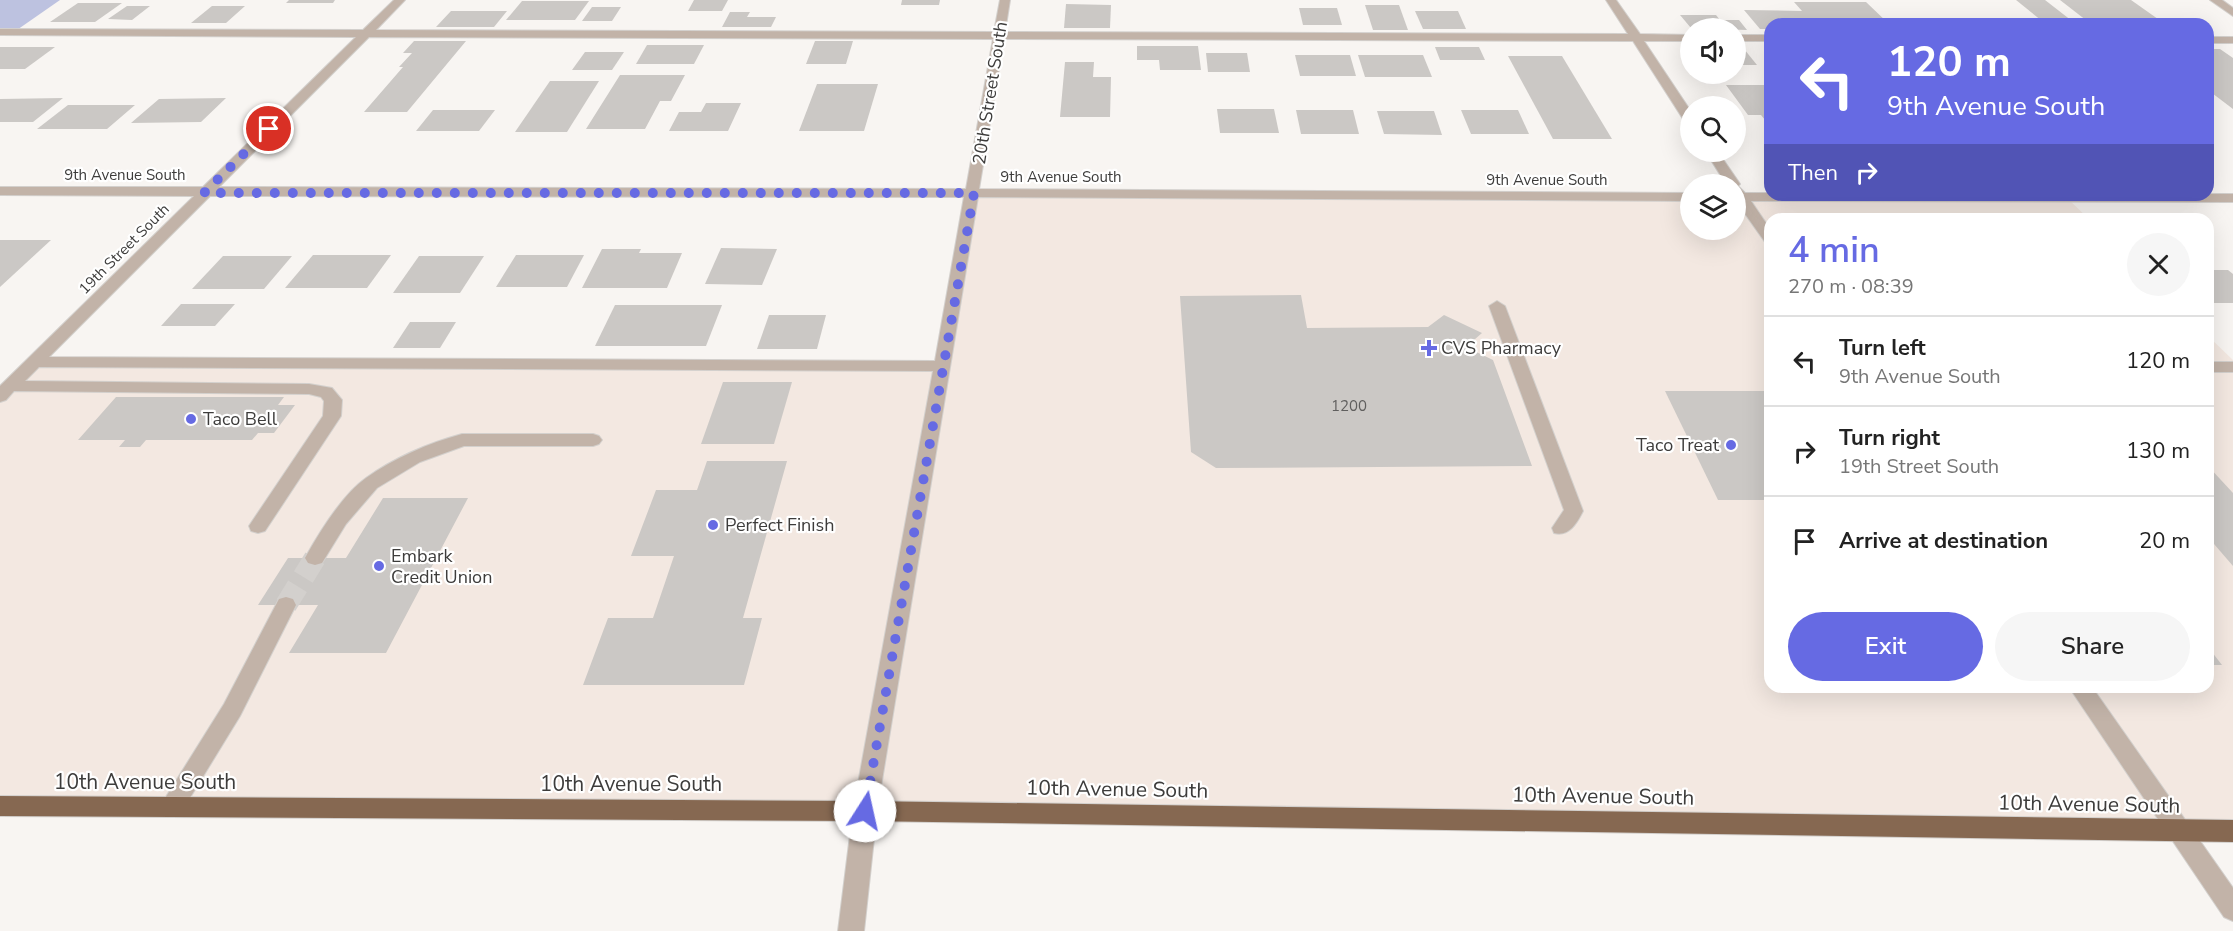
<!DOCTYPE html>
<html lang="en">
<head>
<meta charset="utf-8">
<style>
  :root { --surface:#fff; --page:#f6f6f6; --text:#222; --muted:#767676; --line:#e0e0e0; --accent:#666ae3 }
  body { margin:0; font-family:"Nunito Sans",sans-serif; background:var(--page); color:var(--text); height:100vh; display:flex; flex-direction:column; font-size:22px; white-space:nowrap }
  * { box-sizing:border-box; margin:0 }
  p { font-size:20px; color:var(--muted) }
  .icon { flex:none; width:33px; height:33px; fill:none; stroke:currentColor; stroke-width:2; stroke-linecap:round; stroke-linejoin:round }
  .map { position:relative; flex:1; overflow:hidden }
  .drawer { position:absolute; left:1764px; top:213px; width:450px; height:480px; display:flex; flex-direction:column; background:var(--surface); border-radius:18px; box-shadow:0 6px 24px #0002 }
  .drawer>* { flex:none }
  .hud { position:absolute; left:1764px; top:18px; width:450px; height:183px; border-radius:18px; box-shadow:0 6px 24px #0002; background:#666ae3; color:#fff; overflow:hidden }
  .fabs { position:absolute; left:1680px; top:18px; display:grid; gap:12px }
  .fabs a { display:grid; place-items:center; width:66px; height:66px; border-radius:50%; background:var(--surface); box-shadow:0 6px 24px #0002; font-size:30px }
  .pin { position:absolute; display:grid; place-items:center; width:51px; height:51px; color:#fff; margin:-26px; border:3px solid #fff; border-radius:50%; box-shadow:0 2px 6px #0007 }
  .me { position:absolute; width:66px; margin:-33px; rotate:10deg; stroke-linejoin:round; filter:drop-shadow(0 0 4px #0008) }
  .turn { display:flex; align-items:center; gap:21px; height:126px; padding:0 24px; font-size:27px }
  .turn .icon { width:78px; height:78px; stroke-width:2.5 }
  .turn b { display:block; font-size:42px; line-height:51px }
  .then { display:flex; align-items:center; height:57px; padding:0 24px; background:#0003; gap:12px; font-size:22px }
  .round { display:grid; place-items:center; flex:none; width:63px; height:63px; border-radius:32px; background:var(--page) }
  .head { display:flex; align-items:center; justify-content:space-between; height:102px; padding:0 24px }
  h1 { font-size:36px; font-weight:600; line-height:45px; color:var(--accent) }
  .button { display:flex; gap:12px; margin-top:auto; padding:12px 24px }
  .button a { flex:1; height:69px; border-radius:36px; background:var(--accent); color:#fff; font-size:24px; font-weight:600; line-height:69px; text-align:center }
  .button a+a { background:var(--page); color:var(--text) }
  ul { padding:0; list-style:none }
  li { display:flex; align-items:center; gap:18px; height:90px; padding:0 24px; border-top:2px solid var(--line) }
  li div { flex:1 }
  li b { display:block; font-size:22px }
  li em { font-style:normal }
  .map>svg:first-child { display:block }
  .built { fill:#f3e8e1 }
  .green { fill:#bdc2e0 }
  .building { fill:#cbc8c5 }
  .lines { fill:none; stroke-linecap:round; stroke-linejoin:round }
  .minor-tunnel { stroke:#d3d0cd; stroke-width:22; stroke-dasharray:22 11; stroke-linecap:butt }
  .minor-casing { stroke:#d3d0cd; stroke-width:2 }
  .highway-casing { stroke:#d3d0cd; stroke-width:2 }
  .minor { fill:#c2b3a8; fill-rule:evenodd }
  .highway { fill:#866851; fill-rule:evenodd }
  .route { stroke:#666ae3; stroke-width:10; stroke-dasharray:0 18 }
  .poi-dot { fill:#666ae3; stroke:#fff; stroke-width:2 }
  .labels { text-anchor:middle; stroke-width:4.5; stroke-linejoin:round; paint-order:stroke }
  .far-street-label { font-size:15px; fill:#3d3c3b; stroke:#fff }
  .number-label { font-size:15px; fill:#605f5e }
  .street-label { font-size:18px; fill:#3d3c3b; stroke:#fff }
  .poi-label { font-size:18px; fill:#3d3c3b; stroke:#fff; text-anchor:start }
  .near-street-label { font-size:21px; fill:#3d3c3b; stroke:#fff }
</style>
</head>
<body>
<div class="map">
<svg width="2233" height="931" viewBox="0 0 2233 931">
  <rect width="100%" height="100%" fill="#f8f5f2"/>
  <path class="built" d="M 974,193 L 1690,197 L 1690,230 L 1736,230 L 1736,197 L 2067,198 L 2089,219 L 1770,219 L 1770,687 L 2208,687 L 2208,336 L 2233,360 L 2233,831 L 0,807 L 0,396 L 33,362 L 942,366 Z"/>
  <path class="green" d="M 0,0 L 60,0 L 14,32 L 0,32 Z"/>
  <g class="building">
    <path d="M 289,0 L 335,0 L 333,3 L 286,3 Z"/>
    <path d="M 694,0 L 728,0 L 722,11 L 688,11 Z"/>
    <path d="M 902,0 L 940,0 L 939,5 L 901,5 Z"/>
    <path d="M 2016,0 L 2045,0 L 2072,21 L 2042,21 Z"/>
    <path d="M 2060,0 L 2131,0 L 2165,24 L 2091,24 Z"/>
    <path d="M 522,1 L 589,1 L 575,20 L 506,20 Z"/>
    <path d="M 1794,2 L 1866,2 L 1889,24 L 1770,24 L 1770,29 L 1760,29 L 1744,10 L 1802,11 Z"/>
    <path d="M 78,3 L 122,3 L 95,22 L 50,22 Z"/>
    <path d="M 1066,4 L 1111,5 L 1110,28 L 1064,28 Z"/>
    <path d="M 1365,5 L 1399,5 L 1408,30 L 1373,30 Z"/>
    <path d="M 127,6 L 150,6 L 132,20 L 108,19 Z"/>
    <path d="M 212,6 L 245,6 L 226,23 L 191,23 Z"/>
    <path d="M 592,7 L 621,7 L 612,21 L 582,21 Z"/>
    <path d="M 1299,8 L 1337,8 L 1342,25 L 1303,25 Z"/>
    <path d="M 451,11 L 507,11 L 494,27 L 436,27 Z"/>
    <path d="M 1415,11 L 1458,11 L 1466,29 L 1423,29 Z"/>
    <path d="M 730,12 L 750,12 L 747,17 L 776,17 L 771,27 L 722,27 Z"/>
    <path d="M 1680,15 L 1716,15 L 1720,20 L 1739,20 L 1747,30 L 1691,28 Z"/>
    <path d="M 414,41 L 466,41 L 407,112 L 364,112 L 403,67 L 399,67 L 412,53 L 403,53 Z"/>
    <path d="M 815,41 L 853,41 L 846,64 L 806,64 Z"/>
    <path d="M 1736,44 L 1740,44 L 1757,65 L 1736,65 Z"/>
    <path d="M 647,45 L 704,45 L 694,64 L 636,64 Z"/>
    <path d="M 1137,46 L 1198,46 L 1201,70 L 1160,70 L 1159,60 L 1137,60 Z"/>
    <path d="M 0,47 L 55,47 L 25,69 L 0,69 Z"/>
    <path d="M 1435,47 L 1479,47 L 1485,60 L 1440,60 Z"/>
    <path d="M 2208,49 L 2220,49 L 2233,58 L 2233,109 L 2208,90 L 2208,65 L 2213,65 L 2208,62 Z"/>
    <path d="M 585,52 L 624,52 L 612,70 L 572,70 Z"/>
    <path d="M 1206,53 L 1247,53 L 1250,72 L 1208,72 Z"/>
    <path d="M 1295,55 L 1350,55 L 1356,76 L 1300,76 Z"/>
    <path d="M 1358,55 L 1423,55 L 1432,77 L 1365,77 Z"/>
    <path d="M 1508,56 L 1562,56 L 1612,139 L 1553,139 Z"/>
    <path d="M 1065,62 L 1094,62 L 1093,77 L 1111,77 L 1110,117 L 1060,117 Z"/>
    <path d="M 620,75 L 685,75 L 671,101 L 660,101 L 645,129 L 586,129 Z"/>
    <path d="M 550,81 L 599,81 L 567,132 L 515,132 Z"/>
    <path d="M 817,84 L 878,84 L 864,131 L 799,131 Z"/>
    <path d="M 1726,85 L 1770,85 L 1770,126 L 1761,115 L 1748,115 Z"/>
    <path d="M 63,98 L 33,122 L 0,122 L 0,99 Z"/>
    <path d="M 226,98 L 201,122 L 131,123 L 159,99 Z"/>
    <path d="M 706,103 L 741,103 L 728,131 L 669,131 L 679,112 L 701,112 Z"/>
    <path d="M 68,105 L 135,105 L 107,129 L 37,129 Z"/>
    <path d="M 1217,109 L 1274,109 L 1279,133 L 1220,133 Z"/>
    <path d="M 433,110 L 495,110 L 479,131 L 416,131 Z"/>
    <path d="M 1296,110 L 1353,110 L 1359,134 L 1301,134 Z"/>
    <path d="M 1461,110 L 1518,110 L 1529,134 L 1471,134 Z"/>
    <path d="M 1377,111 L 1434,111 L 1442,135 L 1384,134 Z"/>
    <path d="M 0,240 L 51,240 L 0,287 Z"/>
    <path d="M 721,248 L 777,249 L 762,285 L 705,284 Z"/>
    <path d="M 602,249 L 641,249 L 639,253 L 682,253 L 667,288 L 582,288 Z"/>
    <path d="M 313,255 L 391,255 L 367,288 L 285,288 Z"/>
    <path d="M 516,255 L 584,255 L 567,287 L 496,287 Z"/>
    <path d="M 223,256 L 292,256 L 264,289 L 192,289 Z"/>
    <path d="M 419,256 L 484,256 L 460,293 L 393,293 Z"/>
    <path d="M 2208,270 L 2228,270 L 2233,274 L 2233,303 L 2208,303 Z"/>
    <path d="M 1301,295 L 1307,328 L 1428,327 L 1444,315 L 1482,333 L 1466,347 L 1493,360 L 1532,466 L 1216,468 L 1191,452 L 1180,296 Z"/>
    <path d="M 181,304 L 235,304 L 215,326 L 161,326 Z"/>
    <path d="M 615,305 L 722,305 L 706,346 L 595,346 Z"/>
    <path d="M 769,315 L 826,315 L 817,349 L 757,349 Z"/>
    <path d="M 410,322 L 456,322 L 440,348 L 393,348 Z"/>
    <path d="M 723,382 L 792,382 L 774,444 L 701,444 Z"/>
    <path d="M 1665,391 L 1770,391 L 1770,500 L 1718,500 Z"/>
    <path d="M 116,397 L 284,397 L 278,405 L 295,405 L 274,433 L 258,433 L 252,440 L 146,440 L 140,447 L 119,447 L 125,440 L 78,440 Z"/>
    <path d="M 707,461 L 787,461 L 743,618 L 762,618 L 744,685 L 583,685 L 608,618 L 653,618 L 674,556 L 631,556 L 656,490 L 697,490 Z"/>
    <path d="M 2208,466 L 2233,493 L 2233,566 L 2208,537 Z"/>
    <path d="M 383,498 L 468,498 L 386,653 L 289,653 L 318,605 L 258,605 L 288,558 L 346,558 Z"/>
    <path d="M 2208,647 L 2222,665 L 2208,665 Z"/>
  </g>
  <g class="lines">
    <path class="minor-tunnel" d="M 286,605 L 315,558"/>
    <defs>
      <g id="minor">
        <path d="M 394,0 L 405,0 L 376,30 L 994,32 L 1000,0 L 1010,0 L 1005,32 L 1628,34 L 1606,0 L 1616,0 L 1640,34 L 1690,35 L 1690,41 L 1644,41 L 1690,110 L 1690,123 L 1685,122 L 1633,41 L 1004,39 L 979,189 L 1690,193 L 1690,201 L 978,197 L 877,811 L 864,931 L 838,931 L 853,811 L 933,371 L 39,367 L 25,381 L 309,384 L 332,388 L 342,400 L 341,416 L 265,531 L 258,533 L 251,531 L 249,526 L 323,416 L 324,401 L 321,397 L 309,394 L 14,391 L 6,400 L 0,402 L 0,386 L 194,196 L 0,195 L 0,187 L 203,187 L 356,37 L 0,35 L 0,29 L 363,30 ZM 369,37 L 993,39 L 966,189 L 219,187 ZM 210,196 L 964,197 L 935,361 L 49,357 Z"/>
        <path d="M 2210,0 L 2222,0 L 2233,8 L 2233,16 Z"/>
        <rect x="1736" y="35" width="34" height="6"/>
        <rect x="2208" y="37" width="25" height="6"/>
        <path d="M 1706,152 L 1718,152 L 1740,184 L 1738,186 L 1745,193 L 1770,193 L 1770,195 L 2233,194 L 2233,202 L 1751,201 L 1770,229 L 1770,243 L 1765,242 L 1736,201 L 1736,184 L 1726,184 Z"/>
        <path d="M 1497,301 L 1505,306 L 1583,511 C 1577,523 1569,537 1554,533 L 1552,528 L 1564,510 L 1489,306 Z"/>
        <rect x="2208" y="362" width="25" height="10"/>
        <path d="M 462,434 L 593,434 L 599,436 L 602,440 L 599,444 L 593,446 L 464,446 L 420,462 L 377,488 L 346,524 L 322,563 L 315,565 L 308,563 L 305,558 C 319,533 343,494 366,478 C 394,458 429,443 462,434 Z"/>
        <path d="M 286,597 L 293,599 L 296,605 L 240,716 L 180,814 L 172,817 L 164,814 L 160,807 L 164,800 L 224,704 L 279,599 Z"/>
        <path d="M 2069,687 L 2092,687 L 2233,888 L 2233,921 L 2224,917 Z"/>
      </g>
      <path id="highway" d="M 0,796 L 865,801 L 2233,820 L 2233,842 L 865,821 L 0,816 Z"/>
    </defs>
    <use href="#minor" class="minor-casing"/>
    <use href="#highway" class="highway-casing"/>
    <use href="#minor" class="minor"/>
    <use href="#highway" class="highway"/>
  </g>
  <g class="lines">
    <path class="route" d="M 269,129 L 204,193 L 974,193 L 865,811"/>
  </g>
  <g class="poi-dot">
    <path d="M1426 339h6v6h6v6h-6v6h-6v-6h-6v-6h6z"/>
    <circle cx="191" cy="419" r="6"/>
    <circle cx="1731" cy="445" r="6"/>
    <circle cx="713" cy="525" r="6"/>
    <circle cx="379" cy="566" r="6"/>
  </g>
  <g class="labels">
    <g class="far-street-label">
      <text x="125" y="180">9th Avenue South</text>
      <text x="1061" y="182">9th Avenue South</text>
      <text x="1547" y="185">9th Avenue South</text>
      <text transform="translate(124 249) rotate(-45)" y="5">19th Street South</text>
    </g>
    <g class="number-label">
      <text x="1349" y="411">1200</text>
    </g>
    <g class="street-label">
      <text transform="translate(990 93) rotate(-81)" y="6">20th Street South</text>
    </g>
    <g class="poi-label">
      <text x="1441" y="354">CVS Pharmacy</text>
      <text x="203" y="425">Taco Bell</text>
      <text x="1719" y="451" text-anchor="end">Taco Treat</text>
      <text x="725" y="531">Perfect Finish</text>
      <text x="391" y="562">Embark<tspan x="391" dy="21">Credit Union</tspan></text>
    </g>
    <g class="near-street-label">
      <text x="145" y="789">10th Avenue South</text>
      <text x="631" y="791">10th Avenue South</text>
      <text transform="translate(1117 789) rotate(1)" y="7">10th Avenue South</text>
      <text transform="translate(1603 796) rotate(1)" y="7">10th Avenue South</text>
      <text transform="translate(2089 804) rotate(1)" y="7">10th Avenue South</text>
    </g>
  </g>
</svg>
<div class="fabs">
<a><svg class="icon" aria-label="sound" viewBox="0 0 24 24"><path d="M4 9h4l5-4v14l-5-4H4zM17 9q2 3 0 6"/></svg></a>
<a><svg class="icon" aria-label="search" viewBox="0 0 24 24"><circle cx="10" cy="10" r="6"/><path d="M15 15l6 6"/></svg></a>
<a><svg class="icon" aria-label="layers" viewBox="0 0 24 24"><path d="M12 4l9 5-9 5-9-5zM3 14l9 5 9-5"/></svg></a>
</div>
<div class="pin" style="left:269px;top:129px;background:#d93025"><svg class="icon" aria-label="arrive" viewBox="0 0 24 24"><path d="M6 21V4h12l-3 4 3 4H6"/></svg></div>
<svg class="me" style="left:865px;top:811px" viewBox="-20 -20 40 40"><circle r="19" fill="#fff"/><path d="M0-13L10 11 0 6-10 11z" fill="#666ae3"/></svg>
<div class="hud">
<div class="turn"><svg class="icon" aria-label="left" viewBox="0 0 24 24"><path d="M17 20v-9H6M10 6l-5 5 5 5"/></svg><div><b>120 m</b>9th Avenue South</div></div>
<div class="then">Then<svg class="icon" aria-label="right" viewBox="0 0 24 24"><path d="M7 20v-9h11M14 6l5 5-5 5"/></svg></div>
</div>
<section class="drawer">
<div class="head"><div><h1>4 min</h1><p>270 m · 08:39</p></div><a class="round"><svg class="icon" aria-label="close" viewBox="0 0 24 24"><path d="M6 6l12 12M18 6L6 18"/></svg></a></div>
<ul>
<li><svg class="icon" aria-label="left" viewBox="0 0 24 24"><path d="M17 20v-9H6M10 6l-5 5 5 5"/></svg><div><b>Turn left</b><p>9th Avenue South</p></div><em>120 m</em></li>
<li><svg class="icon" aria-label="right" viewBox="0 0 24 24"><path d="M7 20v-9h11M14 6l5 5-5 5"/></svg><div><b>Turn right</b><p>19th Street South</p></div><em>130 m</em></li>
<li><svg class="icon" aria-label="arrive" viewBox="0 0 24 24"><path d="M6 21V4h12l-3 4 3 4H6"/></svg><div><b>Arrive at destination</b></div><em>20 m</em></li>
</ul>
<div class="button"><a>Exit</a><a>Share</a></div>
</section>
</div>
</body>
</html>
